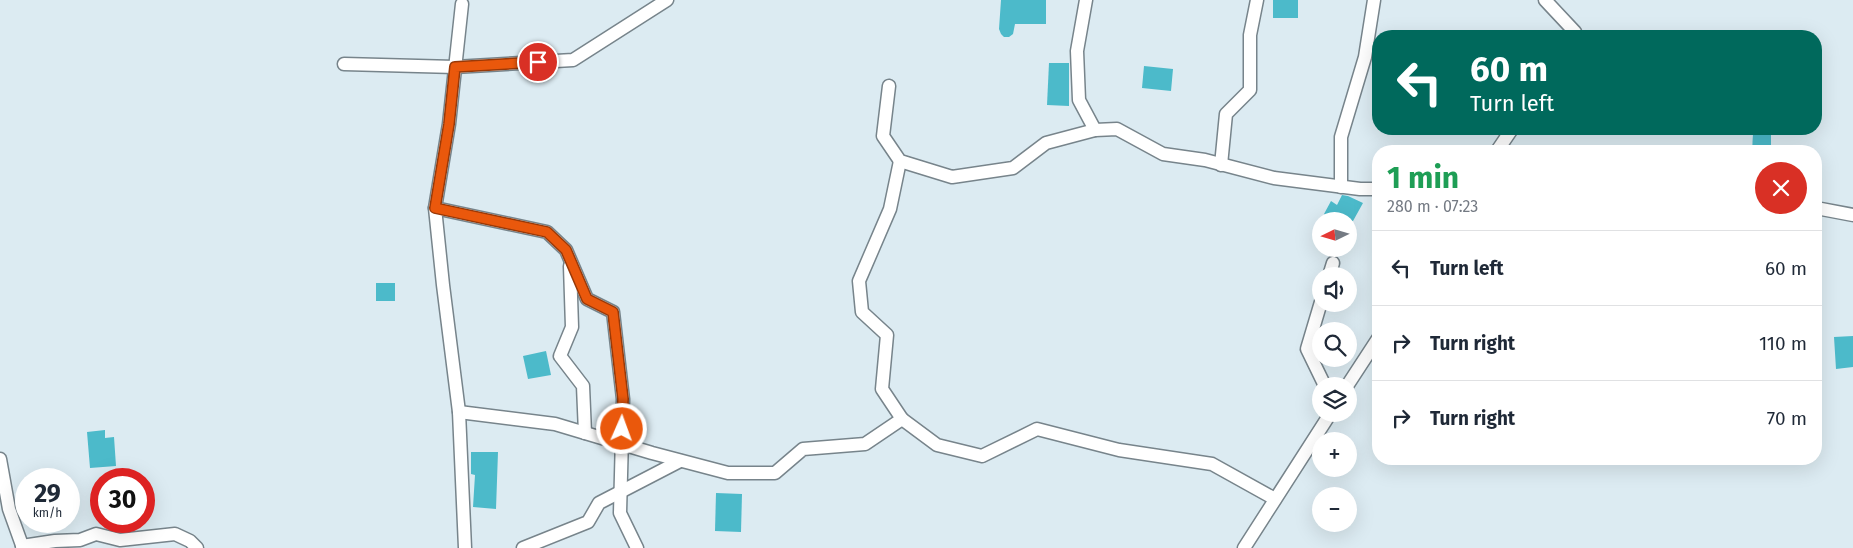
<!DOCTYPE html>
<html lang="en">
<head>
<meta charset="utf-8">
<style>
  :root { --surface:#fff; --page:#f2f2f3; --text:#1f2937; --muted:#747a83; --line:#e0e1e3 }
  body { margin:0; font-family:"Fira Sans",sans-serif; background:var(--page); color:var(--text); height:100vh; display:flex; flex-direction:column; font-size:19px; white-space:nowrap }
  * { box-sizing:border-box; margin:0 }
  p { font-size:16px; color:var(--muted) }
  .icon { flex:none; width:28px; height:28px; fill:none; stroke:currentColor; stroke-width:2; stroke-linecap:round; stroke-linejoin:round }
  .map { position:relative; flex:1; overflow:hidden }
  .panel { position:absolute; left:1372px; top:145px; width:450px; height:320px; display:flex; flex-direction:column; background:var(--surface); border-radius:20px; box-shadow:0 5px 20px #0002 }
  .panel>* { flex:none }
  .banner { position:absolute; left:1372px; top:30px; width:450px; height:105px; border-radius:20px; box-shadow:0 5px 20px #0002; background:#00695c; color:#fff; overflow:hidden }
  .needle { width:32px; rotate:265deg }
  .tools { position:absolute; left:1312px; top:212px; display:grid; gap:10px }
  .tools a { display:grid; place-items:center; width:45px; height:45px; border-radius:50%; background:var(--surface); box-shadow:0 5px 20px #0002; font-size:25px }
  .speed { position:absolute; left:15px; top:468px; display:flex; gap:10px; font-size:25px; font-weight:700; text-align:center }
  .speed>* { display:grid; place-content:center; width:65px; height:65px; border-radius:50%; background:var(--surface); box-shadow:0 5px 20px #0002; line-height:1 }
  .speed small { font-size:12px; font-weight:400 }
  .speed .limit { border:8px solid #d22; background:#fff; color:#111 }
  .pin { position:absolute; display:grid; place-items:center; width:42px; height:42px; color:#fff; margin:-21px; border:2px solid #fff; border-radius:50%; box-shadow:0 1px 5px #0007 }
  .me { position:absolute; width:55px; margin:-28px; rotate:2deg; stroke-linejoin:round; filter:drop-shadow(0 0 4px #0008) }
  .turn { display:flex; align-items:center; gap:18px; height:105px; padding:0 15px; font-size:22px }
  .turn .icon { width:65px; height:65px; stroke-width:2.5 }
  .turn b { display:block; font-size:35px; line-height:42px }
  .round { display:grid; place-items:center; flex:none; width:52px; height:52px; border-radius:26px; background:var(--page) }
  .summary { display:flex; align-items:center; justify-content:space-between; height:85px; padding:0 15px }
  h1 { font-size:30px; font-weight:700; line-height:38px; color:#1e9e55 }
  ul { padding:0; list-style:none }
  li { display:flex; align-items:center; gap:15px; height:75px; padding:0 15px; border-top:1px solid var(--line) }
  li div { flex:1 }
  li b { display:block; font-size:19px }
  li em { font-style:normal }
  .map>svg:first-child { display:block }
  .building { fill:#4cbaca }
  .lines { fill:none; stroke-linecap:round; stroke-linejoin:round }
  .street-casing { stroke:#77848b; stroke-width:15 }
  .street { stroke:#fff; stroke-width:12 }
  .route-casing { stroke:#983908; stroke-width:12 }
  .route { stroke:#ea580c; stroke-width:9 }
</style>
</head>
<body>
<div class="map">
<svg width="1853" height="548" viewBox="0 0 1853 548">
  <rect width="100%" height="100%" fill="#dcebf2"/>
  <g class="building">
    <path d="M 1001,0 L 1046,0 L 1046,24 L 1015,24 L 1013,34 L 1009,37 L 1004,37 L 1001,34 L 999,29 Z"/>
    <rect x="1273" y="0" width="25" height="18"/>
    <path d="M 1049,63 L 1069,63 L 1069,106 L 1047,105 Z"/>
    <path d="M 1144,66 L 1173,69 L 1171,91 L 1142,88 Z"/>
    <path d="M 1753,134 L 1771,134 L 1771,151 L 1752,151 Z"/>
    <path d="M 1342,195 L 1348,196 L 1363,203 L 1353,221 L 1327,221 L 1329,217 L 1324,214 L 1331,201 L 1337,205 Z"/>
    <rect x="376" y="283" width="19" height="18"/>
    <path d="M 1853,336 L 1853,367 L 1836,369 L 1834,337 Z"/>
    <path d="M 546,351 L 551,375 L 528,379 L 523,356 Z"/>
    <path d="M 105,430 L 105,438 L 114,437 L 116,466 L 90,468 L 87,432 Z"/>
    <path d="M 471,452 L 498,452 L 496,509 L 473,507 L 475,475 L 471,474 Z"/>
    <path d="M 716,493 L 742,494 L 741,532 L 715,531 Z"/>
  </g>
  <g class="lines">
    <defs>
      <g id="street">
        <path d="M 1086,0 L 1077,51 L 1079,100 L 1095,130"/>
        <path d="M 1545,0 L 1575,32 L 1572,36"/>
        <path d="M 462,4 L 449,124 L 435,208 L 443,285 L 459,412 L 465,548"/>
        <path d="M 344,64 L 455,67 L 573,60 L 667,0"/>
        <path d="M 889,86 L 883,136 L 900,161 L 952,177 L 1013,168 L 1046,143 L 1095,130 L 1117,129 L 1163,154 L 1205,160 L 1274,178 L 1360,189 L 1379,189"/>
        <path d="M 1497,151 L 1512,129"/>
        <path d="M 1221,165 L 1226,114 L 1250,90 L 1250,35 L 1257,0"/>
        <path d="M 1341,187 L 1341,137 L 1365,57 L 1374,0"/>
        <path d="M 435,208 L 547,232 L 566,250 L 587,299 L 613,312 L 623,399 L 620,513 L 637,548"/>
        <path d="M 1816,208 L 1853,215"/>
        <path d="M 570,266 L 572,327 L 560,356 L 583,386 L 585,433"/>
        <path d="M 1329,276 L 1333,263"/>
        <path d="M 1321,302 L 1307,349 L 1325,386"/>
        <path d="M 1347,386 L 1379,337"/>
        <path d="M 459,412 L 555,424 L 652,453 L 728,473 L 775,473 L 803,449 L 865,444 L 902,419 L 882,389 L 887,335 L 862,312 L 859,281 L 890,209 L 900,161"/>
        <path d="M 902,419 L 937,445 L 982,456 L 1037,429 L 1119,450 L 1212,464 L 1275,499"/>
        <path d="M 0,459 L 9,509 L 23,548"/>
        <path d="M 22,546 L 55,541 L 80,540 L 96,534 L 120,540 L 175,534 L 190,541 L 197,548"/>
        <path d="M 523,548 L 588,522 L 599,503 L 680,461"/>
        <path d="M 1244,548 L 1330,414"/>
      </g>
    </defs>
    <use href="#street" class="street-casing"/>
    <use href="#street" class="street"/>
  </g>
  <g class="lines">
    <defs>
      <path id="route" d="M 538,62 L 455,67 L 449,124 L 435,208 L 547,232 L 566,250 L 587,299 L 613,312 L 623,399 L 622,429"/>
    </defs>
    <use href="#route" class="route-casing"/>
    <use href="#route" class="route"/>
  </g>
</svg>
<div class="tools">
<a><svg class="needle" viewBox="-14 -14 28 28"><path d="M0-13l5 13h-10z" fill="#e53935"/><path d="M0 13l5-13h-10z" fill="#747a83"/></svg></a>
<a><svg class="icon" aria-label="sound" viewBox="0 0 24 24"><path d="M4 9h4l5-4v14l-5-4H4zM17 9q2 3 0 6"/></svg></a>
<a><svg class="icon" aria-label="search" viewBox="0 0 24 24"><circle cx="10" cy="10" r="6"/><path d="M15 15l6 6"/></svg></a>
<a><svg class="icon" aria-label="layers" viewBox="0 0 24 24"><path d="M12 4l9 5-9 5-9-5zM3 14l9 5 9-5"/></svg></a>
<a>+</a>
<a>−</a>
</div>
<div class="speed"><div>29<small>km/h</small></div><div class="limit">30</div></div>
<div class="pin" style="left:538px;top:62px;background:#d93025"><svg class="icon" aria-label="arrive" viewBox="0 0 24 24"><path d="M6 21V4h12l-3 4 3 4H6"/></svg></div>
<svg class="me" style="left:622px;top:429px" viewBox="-20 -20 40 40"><circle r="17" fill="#ea580c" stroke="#fff" stroke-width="3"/><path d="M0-11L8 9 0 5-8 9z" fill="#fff"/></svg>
<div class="banner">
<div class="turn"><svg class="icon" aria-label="left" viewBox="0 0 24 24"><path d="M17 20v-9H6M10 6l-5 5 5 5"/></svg><div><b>60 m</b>Turn left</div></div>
</div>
<section class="panel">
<div class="summary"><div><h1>1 min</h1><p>280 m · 07:23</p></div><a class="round" style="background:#d93025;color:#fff"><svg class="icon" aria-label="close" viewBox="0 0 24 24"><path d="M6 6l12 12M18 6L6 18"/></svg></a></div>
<ul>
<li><svg class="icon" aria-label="left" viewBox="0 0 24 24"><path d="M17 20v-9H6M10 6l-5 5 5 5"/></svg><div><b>Turn left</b></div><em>60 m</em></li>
<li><svg class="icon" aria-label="right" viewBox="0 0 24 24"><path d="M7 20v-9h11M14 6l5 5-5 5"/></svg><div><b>Turn right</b></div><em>110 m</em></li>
<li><svg class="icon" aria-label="right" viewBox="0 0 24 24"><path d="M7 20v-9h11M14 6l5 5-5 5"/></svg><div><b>Turn right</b></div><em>70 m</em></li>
</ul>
</section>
</div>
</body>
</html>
